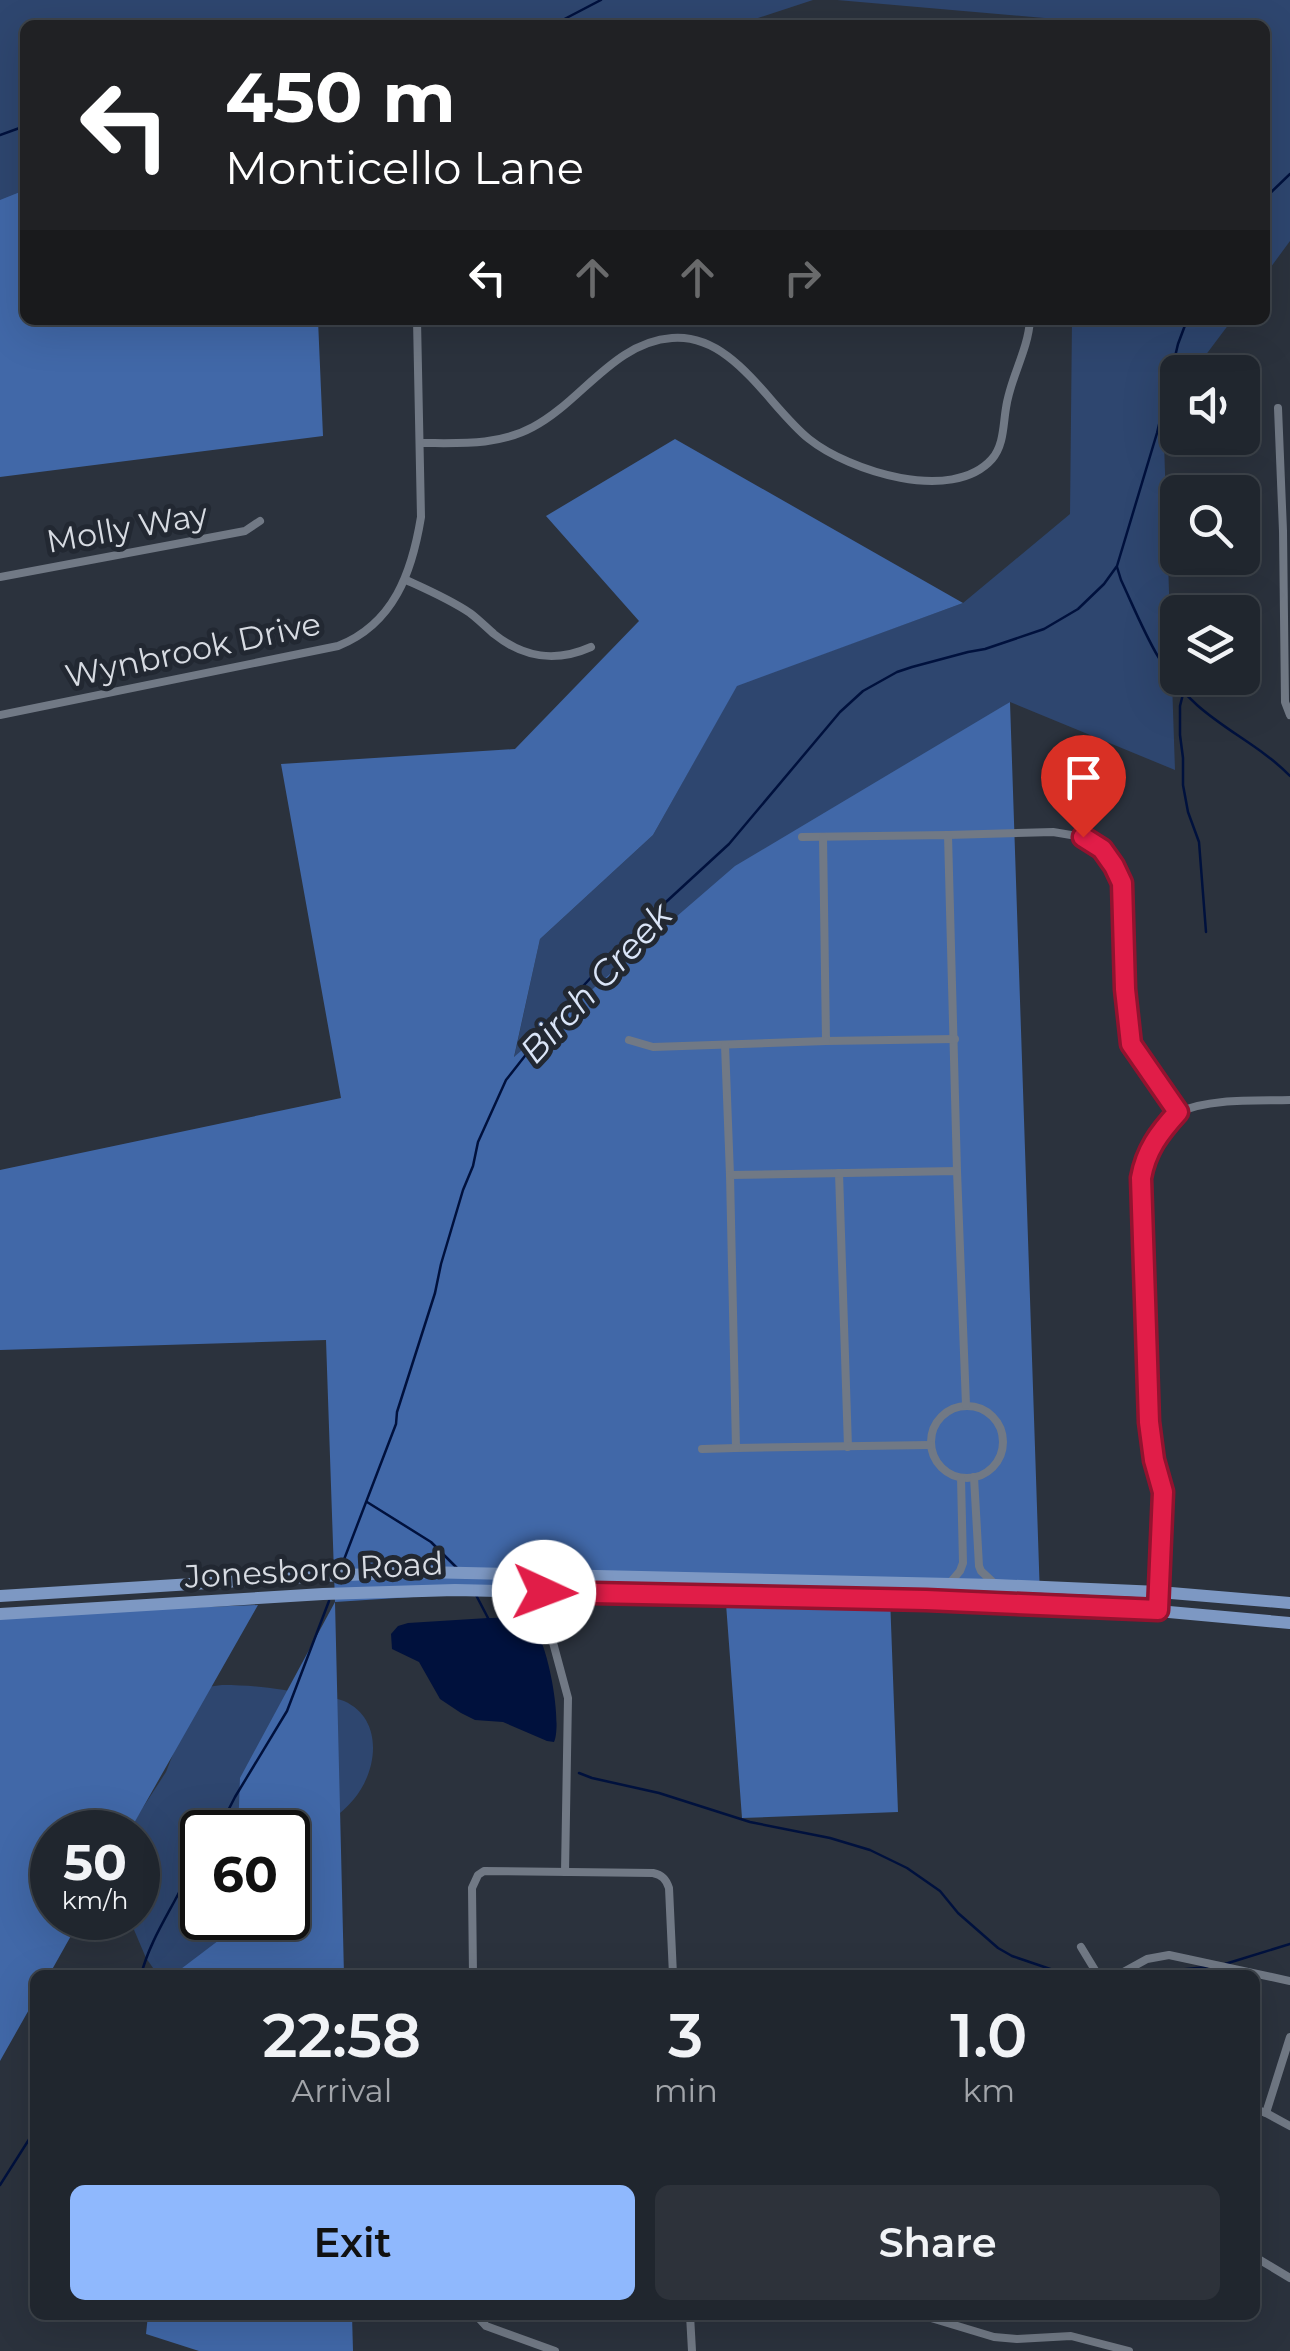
<!DOCTYPE html>
<html lang="en">
<head>
<meta charset="utf-8">
<style>
  :root { --surface:#20262e; --page:#2d323a; --text:#f1f3f6; --muted:#a2a5aa; --line:#3d434a; --accent:#8fb8fd }
  body { margin:0; font-family:Montserrat,sans-serif; background:var(--page); color:var(--text); height:100vh; display:flex; flex-direction:column; font-size:38px; white-space:nowrap }
  * { box-sizing:border-box; margin:0 }
  p { font-size:32px; color:var(--muted) }
  .icon { flex:none; width:55px; height:55px; fill:none; stroke:currentColor; stroke-width:2; stroke-linecap:round; stroke-linejoin:round }
  .map { position:relative; flex:1; overflow:hidden }
  .sheet { position:absolute; left:30px; top:1970px; width:1230px; height:350px; display:flex; flex-direction:column; background:var(--surface); border-radius:15px; box-shadow:0 10px 40px #0002,0 0 0 2px var(--line) }
  .sheet>* { flex:none }
  .top-card { position:absolute; left:20px; top:20px; width:1250px; height:305px; border-radius:15px; box-shadow:0 10px 40px #0002,0 0 0 2px var(--line); background:#202124; color:#fff; overflow:hidden }
  .controls { position:absolute; left:1160px; top:355px; display:grid; gap:20px }
  .controls a { display:grid; place-items:center; width:100px; height:100px; border-radius:15px; background:var(--surface); box-shadow:0 10px 40px #0002,0 0 0 2px var(--line); font-size:50px }
  .speed { position:absolute; left:30px; top:1810px; display:flex; gap:20px; font-size:50px; font-weight:700; text-align:center }
  .speed>* { display:grid; place-content:center; width:130px; height:130px; border-radius:50%; background:var(--surface); box-shadow:0 10px 40px #0002,0 0 0 2px var(--line); line-height:1 }
  .speed small { font-size:25px; font-weight:400 }
  .speed .limit { border:5px solid #111; border-radius:15px; background:#fff; color:#111 }
  .pin { position:absolute; display:grid; place-items:center; width:85px; height:85px; color:#fff; margin:-102px -42px; border-radius:50% 50% 50% 0; rotate:-45deg; box-shadow:0 0 10px #0007 }
  .pin .icon { rotate:45deg }
  .me { position:absolute; width:110px; margin:-55px; rotate:92deg; stroke-linejoin:round; filter:drop-shadow(0 0 8px #0008) }
  .turn { display:flex; align-items:center; gap:35px; height:210px; padding:0 40px; font-size:45px }
  .turn .icon { width:130px; height:130px; stroke-width:2.5 }
  .turn b { display:block; font-size:70px; line-height:85px }
  .lanes { display:flex; align-items:center; height:95px; padding:0 40px; background:#0003; justify-content:center; gap:50px; direction:ltr }
  .lanes .off { opacity:.35 }
  .eta { display:flex; justify-content:space-evenly; align-items:center; height:170px; text-align:center }
  .eta b { font-size:60px; font-weight:600; line-height:70px }
  .cta { display:flex; gap:20px; margin-top:auto; padding:20px 40px }
  .cta a { flex:1; height:115px; border-radius:15px; background:var(--accent); color:#111; font-size:40px; font-weight:600; line-height:115px; text-align:center }
  .cta a+a { background:var(--page); color:var(--text) }
  .map>svg:first-child { display:block }
  .green { fill:#2e466f }
  .forest { fill:#4168a8 }
  .water { fill:#00113d }
  .lines { fill:none; stroke-linecap:round; stroke-linejoin:round }
  .stream { stroke:#00113d; stroke-width:2.5 }
  .street { stroke:#717985; stroke-width:8 }
  .primary { stroke:#7d98c3; stroke-width:12 }
  .route-casing { stroke:#92132f; stroke-width:25 }
  .route { stroke:#e11d48; stroke-width:18 }
  .labels { text-anchor:middle; stroke-width:10; stroke-linejoin:round; paint-order:stroke }
  .street-label { font-size:32px; fill:#d7dbe2; stroke:#222832 }
  .water-label { font-size:35px; font-style:italic; fill:#dae5f8; stroke:#222832 }
</style>
</head>
<body>
<div class="map">
<svg width="1290" height="2351" viewBox="0 0 1290 2351">
  <rect width="100%" height="100%" fill="#2b323d"/>
  <g class="green">
    <path d="M 0,0 L 813,0 L 737,25 L 25,25 L 25,207 L 0,205 Z"/>
    <path d="M 837,0 L 1290,0 L 1290,241 L 1265,275 L 1265,25 L 1124,25 Z"/>
    <path d="M 1072,320 L 1232,320 L 1193,372 L 1178,372 L 1177,393 L 1163,413 L 1175,770 L 1010,702 L 514,1058 L 540,939 L 653,835 L 737,685 L 963,603 L 1070,514 Z"/>
    <path d="M 222,1685 C 256,1685 280,1689 313,1695 C 323,1697 334,1697 344,1701 C 384,1719 378,1770 354,1799 C 341,1815 322,1826 306,1837 L 288,1832 L 202,1832 L 202,1918 L 263,1918 L 188,1975 L 158,1975 L 146,1958 L 129,1918 L 138,1918 L 138,1832 L 127,1832 L 166,1772 L 195,1698 L 207,1687 Z"/>
  </g>
  <g class="forest">
    <path d="M 25,190 L 25,320 L 318,320 L 323,436 L 0,477 L 0,200 Z"/>
    <path d="M 675,439 L 963,603 L 737,686 L 653,835 L 540,939 L 514,1057 L 735,866 L 1010,702 L 1040,1597 L 890,1597 L 898,1812 L 742,1818 L 724,1577 L 335,1602 L 344,1975 L 173,1975 L 235,1928 L 236,1918 L 288,1918 L 288,1832 L 238,1832 L 240,1778 L 335,1602 L 326,1340 L 0,1350 L 0,1170 L 341,1098 L 281,764 L 515,749 L 639,621 L 546,516 Z"/>
    <path d="M 258,1605 L 129,1832 L 52,1832 L 52,1918 L 81,1918 L 49,1975 L 35,1975 L 35,1999 L 0,2061 L 0,1615 Z"/>
    <path d="M 148,2315 L 352,2315 L 353,2351 L 199,2351 L 146,2334 Z"/>
  </g>
  <path class="water" d="M 488,1618 C 500,1618 518,1615 528,1621 C 547,1631 563,1723 554,1742 L 547,1741 L 503,1722 L 475,1720 L 461,1713 L 440,1699 L 419,1662 L 392,1649 L 391,1634 L 398,1626 L 408,1623 Z"/>
  <g class="lines">
    <g class="stream">
      <path d="M 553,25 L 601,0"/>
      <path d="M 0,135 L 25,126"/>
      <path d="M 1265,198 L 1290,174"/>
      <path d="M 1117,567 L 1121,580 C 1142,625 1159,672 1197,705 C 1226,731 1263,748 1290,776"/>
      <path d="M 1183,694 L 1180,706 L 1180,735 L 1183,758 L 1183,785 L 1188,812 L 1199,842 L 1206,932"/>
      <path d="M 367,1502 L 431,1542 L 457,1568"/>
      <path d="M 340,1570 L 396,1424 L 397,1412 L 435,1293 L 441,1264 L 463,1190 L 473,1166 L 478,1142 L 506,1080 L 561,1010 L 609,958 L 624,946 L 641,925 L 729,844 L 840,712 L 863,691 L 897,672 L 912,667 L 968,652 L 985,649 L 1044,629 L 1078,609 L 1104,584 L 1117,566 L 1157,433 L 1178,344 L 1187,320"/>
      <path d="M 476,1595 L 488,1618"/>
      <path d="M 579,1773 L 592,1778 L 659,1793 L 750,1822 L 830,1838 L 870,1850 L 907,1868 L 940,1891 L 958,1913 L 998,1948 L 1012,1956 L 1062,1973 L 1097,1975"/>
      <path d="M 217,1832 L 235,1797 L 287,1711 L 329,1601"/>
      <path d="M 1225,1964 L 1290,1944"/>
      <path d="M 141,1975 C 148,1948 161,1926 174,1902 C 184,1884 189,1870 202,1854"/>
      <path d="M 1126,1975 L 1207,1967"/>
      <path d="M 0,2185 L 35,2130"/>
    </g>
    <g class="street">
      <path d="M 1278,408 L 1283,531 L 1285,702 L 1290,715"/>
      <path d="M 421,443 C 459,443 498,446 533,427 C 581,402 614,342 672,338 C 733,333 768,406 809,439 C 849,471 952,504 992,459 C 1004,445 1003,425 1006,408 C 1010,378 1028,351 1030,320"/>
      <path d="M 0,577 L 245,531 L 260,521"/>
      <path d="M 406,580 C 428,590 449,599 470,613 C 478,619 486,627 494,634 C 524,658 555,663 591,647"/>
      <path d="M 0,715 L 338,646 C 394,624 412,572 421,517 L 417,320"/>
      <path d="M 948,835 L 1053,832 L 1083,837 L 1102,849 L 1114,866 L 1122,883 L 1125,989 L 1127,1023 L 1131,1043 L 1179,1112"/>
      <path d="M 802,837 L 948,835 L 957,1171"/>
      <path d="M 823,837 L 826,1041 L 955,1039"/>
      <path d="M 629,1040 L 653,1047 L 826,1041"/>
      <path d="M 725,1045 L 730,1175"/>
      <path d="M 839,1173 L 848,1447"/>
      <circle cx="967" cy="1442" r="36"/>
      <path d="M 930,1445 L 736,1448 L 730,1175 L 957,1171 L 966,1405"/>
      <path d="M 702,1449 L 736,1448"/>
      <path d="M 974,1477 L 979,1566 L 981,1571 L 996,1585"/>
      <path d="M 543,1574 L 548,1624 L 568,1698 L 565,1872"/>
      <path d="M 949,1584 L 960,1571 L 963,1563 L 961,1478"/>
      <path d="M 1158,1611 L 1163,1492 L 1153,1460 L 1149,1423 L 1141,1178 C 1145,1155 1159,1123 1180,1112 C 1209,1098 1259,1101 1290,1100"/>
      <path d="M 1081,1947 L 1098,1975"/>
      <path d="M 473,1975 L 472,1888 L 478,1875 L 484,1871 L 653,1873 C 662,1875 666,1879 669,1888 L 673,1975"/>
      <path d="M 1118,1975 L 1147,1959 L 1169,1955 L 1290,1981"/>
      <path d="M 1255,2109 L 1266,2113 L 1290,2126"/>
      <path d="M 1266,2113 L 1290,2037"/>
      <path d="M 1255,2257 L 1290,2278"/>
      <path d="M 476,2315 L 486,2326 L 555,2351"/>
      <path d="M 690,2315 L 692,2351"/>
      <path d="M 921,2315 L 994,2337 L 1017,2339 L 1071,2336 L 1129,2351"/>
    </g>
    <g class="primary">
      <path d="M 0,1596 L 322,1576 L 422,1572 L 996,1585 L 1159,1592 L 1290,1603"/>
      <path d="M 0,1614 L 323,1594 L 455,1590 L 1018,1604 L 1158,1611 L 1290,1623"/>
    </g>
  </g>
  <g class="lines">
    <defs>
      <path id="route" d="M 544,1592 L 926,1600 L 1158,1610 L 1163,1492 L 1154,1460 L 1149,1422 L 1141,1178 C 1146,1150 1159,1133 1178,1112 L 1131,1044 L 1125,989 L 1122,883 L 1114,866 L 1102,849 L 1083,837"/>
    </defs>
    <use href="#route" class="route-casing"/>
    <use href="#route" class="route"/>
  </g>
  <g class="labels">
    <g class="street-label">
      <text transform="translate(127 528) rotate(-10)" y="11">Molly Way</text>
      <text transform="translate(193 650) rotate(-12)" y="11">Wynbrook Drive</text>
      <text transform="translate(314 1570) rotate(-3)" y="11">Jonesboro Road</text>
    </g>
    <g class="water-label">
      <text transform="translate(596 983) rotate(-47)" y="12">Birch Creek</text>
    </g>
  </g>
</svg>
<div class="controls">
<a><svg class="icon" aria-label="sound" viewBox="0 0 24 24"><path d="M4 9h4l5-4v14l-5-4H4zM17 9q2 3 0 6"/></svg></a>
<a><svg class="icon" aria-label="search" viewBox="0 0 24 24"><circle cx="10" cy="10" r="6"/><path d="M15 15l6 6"/></svg></a>
<a><svg class="icon" aria-label="layers" viewBox="0 0 24 24"><path d="M12 4l9 5-9 5-9-5zM3 14l9 5 9-5"/></svg></a>
</div>
<div class="speed"><div>50<small>km/h</small></div><div class="limit">60</div></div>
<div class="pin" style="left:1083px;top:837px;background:#d93025"><svg class="icon" aria-label="arrive" viewBox="0 0 24 24"><path d="M6 21V4h12l-3 4 3 4H6"/></svg></div>
<svg class="me" style="left:544px;top:1592px" viewBox="-20 -20 40 40"><circle r="19" fill="#fff"/><path d="M0-13L10 11 0 6-10 11z" fill="#e11d48"/></svg>
<div class="top-card">
<div class="turn"><svg class="icon" aria-label="left" viewBox="0 0 24 24"><path d="M17 20v-9H6M10 6l-5 5 5 5"/></svg><div><b>450 m</b>Monticello Lane</div></div>
<div class="lanes"><svg class="icon" aria-label="left" viewBox="0 0 24 24"><path d="M17 20v-9H6M10 6l-5 5 5 5"/></svg><svg class="icon off" aria-label="ahead" viewBox="0 0 24 24"><path d="M12 20V5M6 11l6-6 6 6"/></svg><svg class="icon off" aria-label="ahead" viewBox="0 0 24 24"><path d="M12 20V5M6 11l6-6 6 6"/></svg><svg class="icon off" aria-label="right" viewBox="0 0 24 24"><path d="M7 20v-9h11M14 6l5 5-5 5"/></svg></div>
</div>
<section class="sheet">
<div class="eta">
<div><b>22:58</b><p>Arrival</p></div>
<div><b>3</b><p>min</p></div>
<div><b>1.0</b><p>km</p></div>
</div>
<div class="cta"><a>Exit</a><a>Share</a></div>
</section>
</div>
</body>
</html>
